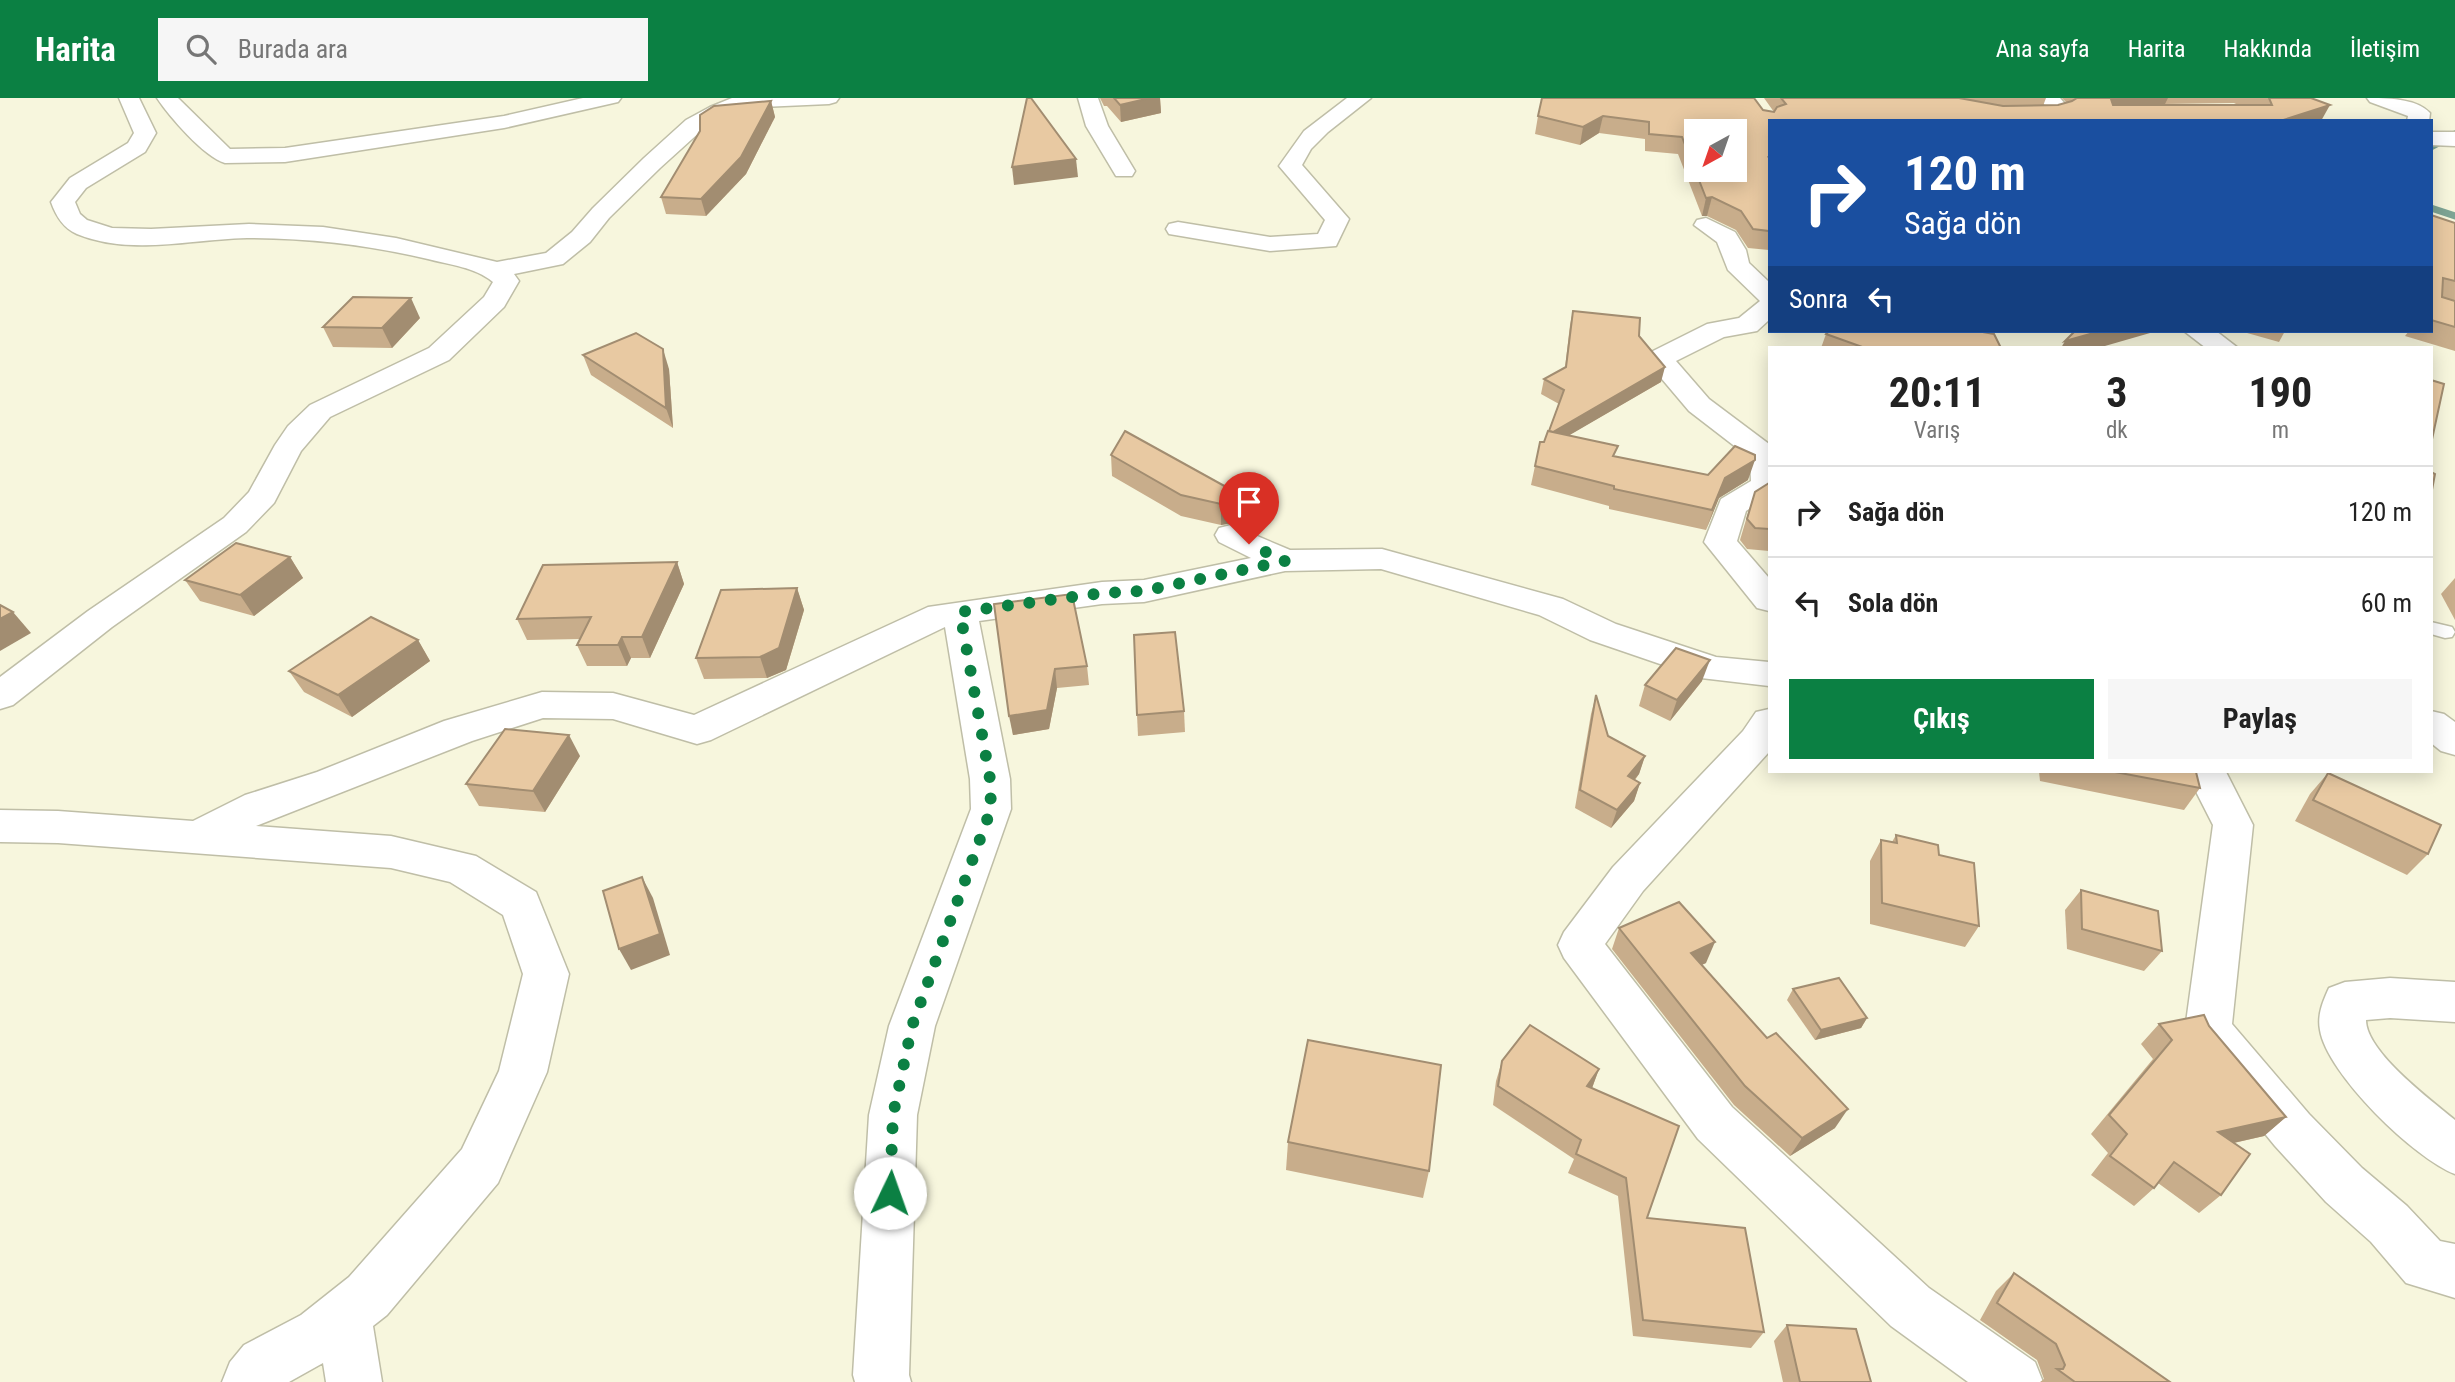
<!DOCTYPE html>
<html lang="tr">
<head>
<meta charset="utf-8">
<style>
  :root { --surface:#fff; --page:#f6f6f6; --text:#222; --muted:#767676; --line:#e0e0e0; --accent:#0b8043 }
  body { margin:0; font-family:"Roboto Condensed",sans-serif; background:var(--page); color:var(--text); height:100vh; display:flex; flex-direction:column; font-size:26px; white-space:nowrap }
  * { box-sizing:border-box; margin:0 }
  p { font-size:23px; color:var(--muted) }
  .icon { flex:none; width:38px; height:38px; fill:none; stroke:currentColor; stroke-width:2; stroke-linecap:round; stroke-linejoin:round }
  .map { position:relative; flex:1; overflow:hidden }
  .panel { position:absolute; left:1768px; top:248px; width:665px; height:427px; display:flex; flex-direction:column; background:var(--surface); border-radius:0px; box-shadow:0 4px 18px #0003 }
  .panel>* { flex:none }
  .hud { position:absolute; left:1768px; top:21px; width:665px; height:214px; border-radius:0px; box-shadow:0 4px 18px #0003; background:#1a4fa0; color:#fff; overflow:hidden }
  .needle { width:46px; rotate:220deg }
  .controls { position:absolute; left:1684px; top:21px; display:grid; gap:14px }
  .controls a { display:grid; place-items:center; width:63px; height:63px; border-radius:0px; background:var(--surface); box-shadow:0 4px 18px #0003; font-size:35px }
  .pin { position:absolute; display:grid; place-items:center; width:60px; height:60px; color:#fff; margin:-72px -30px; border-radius:50% 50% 50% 0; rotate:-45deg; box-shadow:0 0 7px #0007 }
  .pin .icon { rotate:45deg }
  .me { position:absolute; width:77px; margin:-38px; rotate:3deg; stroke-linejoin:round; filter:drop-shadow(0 0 5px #0008) }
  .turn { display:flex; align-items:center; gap:24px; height:147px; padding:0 21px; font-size:32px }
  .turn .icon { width:91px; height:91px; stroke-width:2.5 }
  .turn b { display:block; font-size:49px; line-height:60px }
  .then { display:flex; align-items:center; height:66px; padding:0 21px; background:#0003; gap:14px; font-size:26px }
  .eta { display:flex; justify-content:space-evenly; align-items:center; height:119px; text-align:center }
  .eta b { font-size:42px; font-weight:700; line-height:49px }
  .primary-button { display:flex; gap:14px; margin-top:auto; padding:14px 21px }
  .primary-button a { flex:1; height:80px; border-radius:0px; background:var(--accent); color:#fff; font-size:28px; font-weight:700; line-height:80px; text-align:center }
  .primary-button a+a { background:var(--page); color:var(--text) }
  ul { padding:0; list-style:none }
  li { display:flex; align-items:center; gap:21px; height:91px; padding:0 21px; border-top:2px solid var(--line) }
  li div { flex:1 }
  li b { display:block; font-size:26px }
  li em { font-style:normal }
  header { display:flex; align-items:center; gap:42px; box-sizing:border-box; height:98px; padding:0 35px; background:var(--accent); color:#fff }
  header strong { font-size:33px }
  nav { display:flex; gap:38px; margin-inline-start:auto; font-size:24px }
  .search { width:490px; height:63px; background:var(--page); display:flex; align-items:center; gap:18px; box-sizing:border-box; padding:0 24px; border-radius:0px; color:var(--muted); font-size:26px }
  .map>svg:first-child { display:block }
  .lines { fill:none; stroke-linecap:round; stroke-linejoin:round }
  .stream { stroke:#7da494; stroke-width:7 }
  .lane-casing { stroke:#bfbea7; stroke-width:3 }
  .street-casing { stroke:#bfbea7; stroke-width:3 }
  .lane { fill:#fff; fill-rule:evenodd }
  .street { fill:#fff; fill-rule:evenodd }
  .wall { fill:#c8ad8b; fill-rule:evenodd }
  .shaded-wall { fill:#a28d71 }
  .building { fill:#e8c9a2; stroke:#a28d71; stroke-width:2; fill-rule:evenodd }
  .route { stroke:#0b8043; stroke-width:12; stroke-dasharray:0 21.6 }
</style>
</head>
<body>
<header>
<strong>Harita</strong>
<div class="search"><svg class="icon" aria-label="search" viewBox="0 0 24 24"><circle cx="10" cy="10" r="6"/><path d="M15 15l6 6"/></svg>Burada ara</div>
<nav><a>Ana sayfa</a><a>Harita</a><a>Hakkında</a><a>İletişim</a></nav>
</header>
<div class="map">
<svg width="2455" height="1284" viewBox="0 0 2455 1284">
  <rect width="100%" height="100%" fill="#f7f6dd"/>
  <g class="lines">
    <g class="stream">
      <path d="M 2431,49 L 2455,36"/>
      <path d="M 2431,110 L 2455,118"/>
    </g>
    <defs>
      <path id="lane" d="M 2431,524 L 2452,529 L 2455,534 L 2452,539 L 2445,540 L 2431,536 Z"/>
      <g id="street">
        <path d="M 119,0 L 139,0 L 156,35 L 145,54 L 86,90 L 75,104 L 80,116 L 87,122 L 112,130 L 151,131 L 249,126 L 323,129 L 396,140 L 497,164 L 546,155 L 572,134 L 593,110 L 644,60 L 686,22 L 710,9 L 732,0 L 839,0 L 836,4 L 829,6 L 743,10 L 724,17 L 702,32 L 660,70 L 609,120 L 590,144 L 563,166 L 514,176 L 519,183 L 504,209 L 449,262 L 330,319 L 301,353 L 274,405 L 246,434 L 112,529 L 13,607 L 0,611 L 0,579 L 88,513 L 224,420 L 249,394 L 275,347 L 288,328 L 310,307 L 429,250 L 484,199 L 493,184 C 475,169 450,167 428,161 C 369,147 308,140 247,140 C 193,141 130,158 77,136 C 63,130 56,118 51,104 L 70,80 L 128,45 L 134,35 Z"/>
        <path d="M 157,0 L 178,0 L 230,51 L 285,50 L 504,18 L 583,0 L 621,0 L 618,4 L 504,30 L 285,64 L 225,65 C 204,59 169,18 157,0 Z"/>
        <path d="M 1078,0 L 1098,0 L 1108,28 L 1135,73 L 1132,78 L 1116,78 L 1086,28 Z"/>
        <path d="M 1347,0 L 1371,0 L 1328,34 L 1311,51 L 1302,67 L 1349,121 L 1336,148 L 1270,153 L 1169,136 L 1166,131 L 1169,126 L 1178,124 L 1270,139 L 1318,136 L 1325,122 L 1279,68 L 1304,33 Z"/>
        <path d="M 1939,0 L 1961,0 L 1969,7 L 1996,12 L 2048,11 L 2039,0 L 2060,0 L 2071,13 C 2059,30 1974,24 1954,15 C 1948,12 1943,6 1939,0 Z"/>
        <path d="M 2367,0 C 2386,0 2416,0 2430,15 L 2429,23 L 2407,23 L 2408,18 L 2370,4 Z"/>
        <path d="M 2431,34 L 2455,34 L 2455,48 L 2431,47 Z"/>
        <path d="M 1706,120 L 1735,134 L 1746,152 L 1749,165 L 1769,184 L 1769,222 L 1757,233 L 1724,239 L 1676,263 L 1709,301 L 1769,346 L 1769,398 L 1746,413 L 1737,443 L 1769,480 L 1769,513 L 1757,510 L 1704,444 L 1721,401 L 1751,383 L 1750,360 L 1689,313 L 1645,261 L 1649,255 L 1707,226 L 1739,220 L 1760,203 L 1728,172 L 1717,144 L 1694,127 L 1697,122 Z"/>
        <path d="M 2184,233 L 2216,233 L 2238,250 L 2206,250 Z"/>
        <path d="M 1231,427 L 1290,452 L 1382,451 L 1563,501 L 1616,526 L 1716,559 L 1769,564 L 1769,588 L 1701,580 L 1590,542 L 1539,517 L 1381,471 L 1285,473 L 1144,504 L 1102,506 L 979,523 L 1010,681 L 1011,711 L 935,928 L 917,1017 L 909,1277 L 911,1284 L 855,1284 L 853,1277 L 869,1017 L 889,928 L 971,711 L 970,681 L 945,529 L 711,642 L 697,646 L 613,621 L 543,620 L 472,643 L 256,728 L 391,738 L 476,758 L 536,794 L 569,876 L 547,974 L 498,1085 L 387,1217 L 373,1228 L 382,1284 L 326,1284 L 323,1265 L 289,1284 L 222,1284 L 230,1264 L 244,1247 L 301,1217 L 349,1179 L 462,1051 L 499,973 L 523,876 L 503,817 L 450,784 L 391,770 L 58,745 L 0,744 L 0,712 L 58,713 L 193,723 L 245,697 L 317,674 L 444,623 L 542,594 L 613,595 L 694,617 L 928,509 L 1102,484 L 1144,482 L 1251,460 L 1219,444 L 1215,437 L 1219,430 Z"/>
        <path d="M 1769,611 L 1769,654 L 1643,793 L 1605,846 L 1732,1009 L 1929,1190 L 2035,1264 L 2043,1284 L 1968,1284 L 1891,1228 L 1698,1041 L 1564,860 L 1558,847 L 1564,834 L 1613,769 L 1743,633 L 1756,614 Z"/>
        <path d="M 2431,613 L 2444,616 L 2455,624 L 2455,657 L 2441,653 L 2431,645 Z"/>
        <path d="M 2186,674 L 2226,674 L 2253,727 L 2232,926 L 2309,1016 L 2362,1070 L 2407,1108 L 2440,1143 L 2455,1146 L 2455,1200 L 2406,1185 L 2371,1144 L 2326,1104 L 2275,1048 L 2192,946 L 2185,932 L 2213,727 Z"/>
        <path d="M 2390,880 L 2455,884 L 2455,924 L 2390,920 L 2366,922 C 2366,954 2431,1002 2455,1022 L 2455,1076 C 2415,1061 2327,976 2320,932 C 2317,917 2323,903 2329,890 L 2345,884 Z"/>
      </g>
    </defs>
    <use href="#lane" class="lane-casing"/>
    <use href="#street" class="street-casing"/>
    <use href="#lane" class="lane"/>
    <use href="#street" class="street"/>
  </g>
  <g class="wall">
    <path d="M 1100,0 L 1160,0 L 1161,15 L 1121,24 L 1107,8 L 1104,8 Z"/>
    <path d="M 1764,0 L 1959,0 L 1967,2 L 1964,0 L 2046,0 L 2043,8 L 2058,7 L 2067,5 L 2062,0 L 2311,0 L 2330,7 L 1769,23 L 1769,152 L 1748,150 L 1736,132 L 1707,118 L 1702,118 L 1678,56 L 1645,53 L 1645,41 L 1599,35 L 1580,47 L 1535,36 L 1538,18 L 1763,12 L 1774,14 ZM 2234,5 L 2238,7 L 2157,7 L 2165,6 Z"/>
    <path d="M 771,3 L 775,19 L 746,76 L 706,118 L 666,116 L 661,99 Z"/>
    <path d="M 2431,117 L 2455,125 L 2455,253 L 2405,238 L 2409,233 L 2431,233 Z"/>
    <path d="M 1573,213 L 1639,238 L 1661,284 L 1569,337 L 1616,359 L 1708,377 L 1748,382 L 1719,400 L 1706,432 L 1609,411 L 1609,408 L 1531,387 L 1535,368 L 1559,306 L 1541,296 L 1544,281 L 1565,270 L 1570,227 Z"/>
    <path d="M 420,220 L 392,250 L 333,249 L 323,229 Z"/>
    <path d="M 2240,233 L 2285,233 L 2279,244 Z"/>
    <path d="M 1826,236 L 2001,250 L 1821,250 Z"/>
    <path d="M 583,257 L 669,271 L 673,330 L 591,277 Z"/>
    <path d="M 1111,357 L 1257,406 L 1257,427 L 1254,434 L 1232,425 L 1221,427 L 1181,418 L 1112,378 Z"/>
    <path d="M 1769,385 L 1769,453 L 1747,451 L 1740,442 L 1748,415 L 1755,394 Z"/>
    <path d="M 290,459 L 303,480 L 254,518 L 200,503 L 185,482 Z"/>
    <path d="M 677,464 L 684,486 L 650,560 L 631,560 L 627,568 L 587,568 L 577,547 L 580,541 L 527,542 L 517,521 Z"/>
    <path d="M 2455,480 L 2455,522 L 2441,496 Z"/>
    <path d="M 797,490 L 804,512 L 786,572 L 767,580 L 704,581 L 696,560 Z"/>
    <path d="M 994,506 L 1087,568 L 1089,587 L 1057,590 L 1049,631 L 1013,637 Z"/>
    <path d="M 418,542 L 430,563 L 352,619 L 304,594 L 289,573 Z"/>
    <path d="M 1702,583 L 1670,623 L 1639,608 L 1645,587 Z"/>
    <path d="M 1596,597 L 1608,638 L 1645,658 L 1639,676 L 1635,682 L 1640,685 L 1634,703 L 1611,730 L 1575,710 L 1591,616 Z"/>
    <path d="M 1184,613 L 1185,634 L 1138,638 L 1137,617 Z"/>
    <path d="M 580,658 L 545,714 L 479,708 L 466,686 Z"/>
    <path d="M 2039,674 L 2196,674 L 2200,690 L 2184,712 L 2040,683 Z"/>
    <path d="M 2328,675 L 2428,756 L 2407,777 L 2295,723 L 2310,696 Z"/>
    <path d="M 1896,737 L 1939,757 L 1979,828 L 1965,849 L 1870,826 L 1870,763 L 1881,742 L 1892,744 Z"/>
    <path d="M 2081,792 L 2162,853 L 2144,873 L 2067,851 L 2065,812 Z"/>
    <path d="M 1619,830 L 1706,865 L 1701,867 L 1835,1030 L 1790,1058 L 1734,1007 L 1612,851 Z"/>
    <path d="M 1793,891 L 1867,920 L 1861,930 L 1815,942 L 1787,902 Z"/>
    <path d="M 2159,926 L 2209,928 L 2286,1019 L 2264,1038 L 2234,1045 L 2221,1097 L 2199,1115 L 2158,1085 L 2154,1090 L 2134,1108 L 2091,1077 L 2108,1055 L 2091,1036 L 2153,961 L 2141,946 Z"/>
    <path d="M 1502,963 L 1599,971 L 1592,990 L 1647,1120 L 1764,1234 L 1751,1250 L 1633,1238 L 1618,1098 L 1568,1075 L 1574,1061 L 1493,1007 L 1496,983 Z"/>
    <path d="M 1288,1044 L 1429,1073 L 1423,1100 L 1286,1072 Z"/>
    <path d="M 2014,1175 L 2169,1284 L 2040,1284 L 2044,1281 L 2037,1262 L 1980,1222 L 1996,1193 Z"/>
    <path d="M 1787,1227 L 1871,1284 L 1783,1284 L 1774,1243 Z"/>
  </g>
  <g class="shaded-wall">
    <path d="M 1150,0 L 1160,0 L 1161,15 L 1121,24 L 1120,7 Z"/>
    <path d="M 2113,0 L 2168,0 L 2165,6 L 2116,11 L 2103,18 L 2111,1 Z"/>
    <path d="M 771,3 L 775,19 L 746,76 L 706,118 L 701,101 Z"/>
    <path d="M 2330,7 L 2321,23 L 2280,23 Z"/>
    <path d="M 1603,18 L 1599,35 L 1580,47 L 1583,29 Z"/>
    <path d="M 1076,61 L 1078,79 L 1014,87 L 1012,69 Z"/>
    <path d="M 1712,99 L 1707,118 L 1702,118 L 1706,100 Z"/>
    <path d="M 411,200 L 420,220 L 392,250 L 382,230 Z"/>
    <path d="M 2101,233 L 2157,233 L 2098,250 L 2061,250 L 2065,243 Z"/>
    <path d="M 663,251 L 669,271 L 673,330 L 666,310 Z"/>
    <path d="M 1665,269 L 1661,284 L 1544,352 L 1547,337 Z"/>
    <path d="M 1755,362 L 1748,382 L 1719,400 L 1706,432 L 1725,380 Z"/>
    <path d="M 1232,404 L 1232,425 L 1221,427 L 1221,406 Z"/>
    <path d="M 1257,406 L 1257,427 L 1254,434 L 1254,413 Z"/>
    <path d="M 290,459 L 303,480 L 254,518 L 240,497 Z"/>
    <path d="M 677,464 L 684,486 L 650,560 L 642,539 Z"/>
    <path d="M 797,490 L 804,512 L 786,572 L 767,580 L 760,559 Z"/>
    <path d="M 13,514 L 31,535 L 0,553 L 0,521 Z"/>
    <path d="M 622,539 L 631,560 L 627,568 L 618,547 Z"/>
    <path d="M 418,542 L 430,563 L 352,619 L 338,597 Z"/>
    <path d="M 1710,562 L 1702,583 L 1670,623 L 1677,602 Z"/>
    <path d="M 1055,571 L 1057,590 L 1049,631 L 1013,637 L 1009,618 Z"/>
    <path d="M 569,637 L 580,658 L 545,714 L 533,693 Z"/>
    <path d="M 1645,658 L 1639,676 L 1622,696 L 1628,678 Z"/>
    <path d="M 1640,685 L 1634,703 L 1611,730 L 1617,712 Z"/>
    <path d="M 642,779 L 653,800 L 670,857 L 631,872 L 619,851 Z"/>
    <path d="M 1715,844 L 1706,865 L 1682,876 L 1691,855 Z"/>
    <path d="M 1867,920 L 1861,930 L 1815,942 L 1821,932 Z"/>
    <path d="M 1599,971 L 1592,990 L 1587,988 Z"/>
    <path d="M 1848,1011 L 1835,1030 L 1790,1058 L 1802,1040 Z"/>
    <path d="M 2286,1019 L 2264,1038 L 2197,1053 L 2218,1034 Z"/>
  </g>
  <g class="building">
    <path d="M 1027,0 L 1031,0 L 1076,61 L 1012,69 Z"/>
    <path d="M 1114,0 L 1150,0 L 1120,7 Z"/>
    <path d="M 1542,0 L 1754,0 L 1763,12 L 1774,14 L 1777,9 L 1786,6 L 1781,0 L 1959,0 L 2003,8 L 2058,7 L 2072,3 L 2077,0 L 2113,0 L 2111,1 L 2113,7 L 2272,7 L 2269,0 L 2311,0 L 2330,7 L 2280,23 L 1769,23 L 1769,59 L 1768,58 L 1769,60 L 1769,133 L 1753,131 L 1741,113 L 1712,99 L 1706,100 L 1682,39 L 1649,36 L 1649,24 L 1603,18 L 1583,29 L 1538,18 ZM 1696,33 L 1734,33 L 1734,72 L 1696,72 Z"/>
    <path d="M 771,3 L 741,59 L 701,101 L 661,99 L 700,33 L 700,17 L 714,8 Z"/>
    <path d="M 2431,117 L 2455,125 L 2455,183 L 2443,180 L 2442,199 L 2455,203 L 2455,229 L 2431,222 Z"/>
    <path d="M 353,199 L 411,200 L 382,230 L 323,229 Z"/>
    <path d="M 1573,213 L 1640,220 L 1639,238 L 1665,269 L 1553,334 L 1549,333 L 1564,292 L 1544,281 L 1566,269 Z"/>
    <path d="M 1829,233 L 1977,233 L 1994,236 L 2001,250 L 1865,250 L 1826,236 Z"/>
    <path d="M 2075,233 L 2101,233 L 2065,243 Z"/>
    <path d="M 636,235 L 663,251 L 666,310 L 583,257 Z"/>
    <path d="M 2431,282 L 2444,286 L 2431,346 Z"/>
    <path d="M 1125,333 L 1257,406 L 1254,413 L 1232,404 L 1221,406 L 1181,397 L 1111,357 Z"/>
    <path d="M 1548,333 L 1618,348 L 1613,358 L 1708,377 L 1735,348 L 1755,357 L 1755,362 L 1725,380 L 1712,412 L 1614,391 L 1614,388 L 1535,368 L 1540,344 L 1544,344 Z"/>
    <path d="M 2431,374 L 2435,376 L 2431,397 Z"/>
    <path d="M 1769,385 L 1769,431 L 1755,430 L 1747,421 L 1755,394 Z"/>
    <path d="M 236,445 L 290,459 L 240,497 L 185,482 Z"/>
    <path d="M 677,464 L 642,539 L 622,539 L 618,547 L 577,547 L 591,519 L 517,521 L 543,467 Z"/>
    <path d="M 797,490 L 779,550 L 760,559 L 696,560 L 721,492 Z"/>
    <path d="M 1072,496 L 1087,568 L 1055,571 L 1047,612 L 1009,618 L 994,506 Z"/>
    <path d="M 0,507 L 13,514 L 0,521 Z"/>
    <path d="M 371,519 L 418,542 L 338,597 L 289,573 Z"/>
    <path d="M 1175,534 L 1184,613 L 1137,617 L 1134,537 Z"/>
    <path d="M 1676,550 L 1710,562 L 1677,602 L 1645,587 Z"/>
    <path d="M 1596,597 L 1608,638 L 1645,658 L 1628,678 L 1640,685 L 1617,712 L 1580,692 Z"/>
    <path d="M 505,631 L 569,637 L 533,693 L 466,686 Z"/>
    <path d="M 2115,674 L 2196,674 L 2200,690 Z"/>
    <path d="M 2328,675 L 2441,727 L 2428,756 L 2313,702 Z"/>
    <path d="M 1896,737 L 1938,747 L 1939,757 L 1974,765 L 1979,828 L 1882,805 L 1881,742 L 1897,745 Z"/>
    <path d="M 642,779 L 660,836 L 619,851 L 603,793 Z"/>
    <path d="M 2081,792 L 2158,813 L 2162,853 L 2082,831 Z"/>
    <path d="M 1679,804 L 1715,844 L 1691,855 L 1767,940 L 1776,935 L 1848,1011 L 1802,1040 L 1745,988 L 1619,830 Z"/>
    <path d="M 1839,880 L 1867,920 L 1821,932 L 1793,891 Z"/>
    <path d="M 2204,917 L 2209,928 L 2286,1019 L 2218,1034 L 2250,1056 L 2221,1097 L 2174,1064 L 2154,1090 L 2110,1058 L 2127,1036 L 2109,1017 L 2172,942 L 2159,926 Z"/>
    <path d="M 1530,927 L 1599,971 L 1587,988 L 1679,1028 L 1647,1120 L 1745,1130 L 1764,1234 L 1643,1222 L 1626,1080 L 1576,1056 L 1581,1042 L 1498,988 L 1502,963 Z"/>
    <path d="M 1308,942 L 1441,967 L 1429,1073 L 1288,1044 Z"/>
    <path d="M 2014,1175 L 2170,1284 L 2075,1284 L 2057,1271 L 2063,1271 L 2065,1267 L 2056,1246 L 1997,1205 Z"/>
    <path d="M 1787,1227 L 1856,1231 L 1871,1284 L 1800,1284 Z"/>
  </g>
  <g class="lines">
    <path class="route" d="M 890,1095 L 893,1017 L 912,928 L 991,711 L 990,681 L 960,514 L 1102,495 L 1144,493 L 1285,463 L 1249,446"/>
  </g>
</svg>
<div class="controls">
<a><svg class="needle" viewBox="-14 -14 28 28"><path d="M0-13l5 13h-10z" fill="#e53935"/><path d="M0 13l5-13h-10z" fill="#767676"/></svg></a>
</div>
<div class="pin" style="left:1249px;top:446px;background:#d93025"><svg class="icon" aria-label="arrive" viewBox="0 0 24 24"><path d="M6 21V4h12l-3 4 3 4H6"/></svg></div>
<svg class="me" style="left:890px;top:1095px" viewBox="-20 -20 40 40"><circle r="19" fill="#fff"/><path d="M0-13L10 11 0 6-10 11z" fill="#0b8043"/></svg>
<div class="hud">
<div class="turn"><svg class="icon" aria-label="right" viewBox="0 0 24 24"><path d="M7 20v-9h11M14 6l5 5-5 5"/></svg><div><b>120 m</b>Sağa dön</div></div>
<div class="then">Sonra<svg class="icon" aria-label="left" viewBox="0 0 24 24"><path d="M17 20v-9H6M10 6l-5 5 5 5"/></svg></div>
</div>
<section class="panel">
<div class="eta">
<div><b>20:11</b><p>Varış</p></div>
<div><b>3</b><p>dk</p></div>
<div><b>190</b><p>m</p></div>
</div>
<ul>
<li><svg class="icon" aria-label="right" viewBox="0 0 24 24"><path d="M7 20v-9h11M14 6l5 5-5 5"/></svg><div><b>Sağa dön</b></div><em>120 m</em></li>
<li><svg class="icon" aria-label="left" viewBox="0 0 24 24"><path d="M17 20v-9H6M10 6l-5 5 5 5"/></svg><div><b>Sola dön</b></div><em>60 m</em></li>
</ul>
<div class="primary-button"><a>Çıkış</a><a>Paylaş</a></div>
</section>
</div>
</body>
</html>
